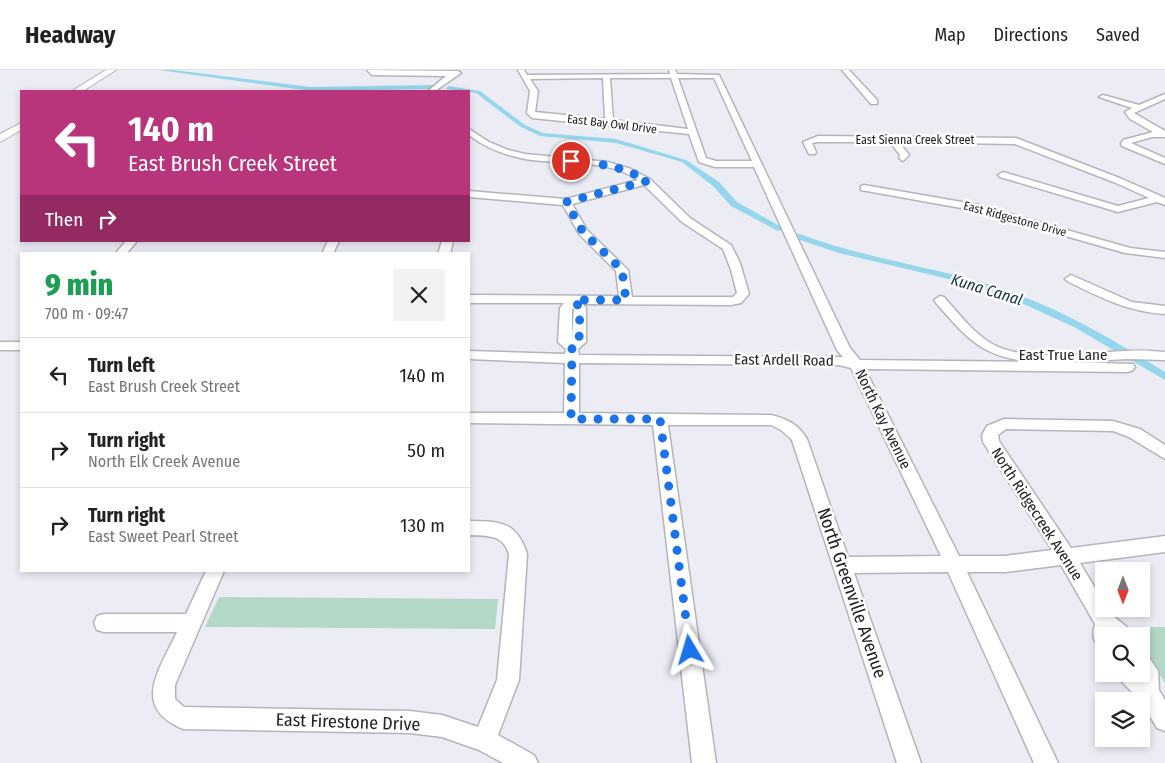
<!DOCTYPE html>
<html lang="en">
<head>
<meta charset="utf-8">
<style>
  :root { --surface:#fff; --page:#f2f2f2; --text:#222; --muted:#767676; --line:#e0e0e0 }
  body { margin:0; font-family:"Fira Sans Condensed",sans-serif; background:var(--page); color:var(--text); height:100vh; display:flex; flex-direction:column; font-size:19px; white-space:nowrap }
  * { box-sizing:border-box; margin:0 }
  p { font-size:16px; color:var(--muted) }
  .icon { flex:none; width:28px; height:28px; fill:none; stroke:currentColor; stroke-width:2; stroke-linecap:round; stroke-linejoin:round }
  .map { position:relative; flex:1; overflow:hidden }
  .details { position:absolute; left:20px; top:182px; width:450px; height:320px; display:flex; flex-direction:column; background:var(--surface); border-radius:0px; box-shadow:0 2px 8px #0003 }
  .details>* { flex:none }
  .hud { position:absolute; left:20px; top:20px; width:450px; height:152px; border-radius:0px; box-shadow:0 2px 8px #0003; background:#b8357b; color:#fff; overflow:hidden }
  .needle { width:32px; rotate:180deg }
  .tools { position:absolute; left:1095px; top:492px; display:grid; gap:10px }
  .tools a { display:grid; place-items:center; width:55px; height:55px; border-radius:0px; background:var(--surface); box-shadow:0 2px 8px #0003; font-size:25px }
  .pin { position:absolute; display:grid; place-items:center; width:42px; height:42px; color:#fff; margin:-21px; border:2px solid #fff; border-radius:50%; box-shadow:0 1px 5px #0007 }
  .me { position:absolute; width:55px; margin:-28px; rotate:353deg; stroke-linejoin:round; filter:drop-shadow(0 0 4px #0008) }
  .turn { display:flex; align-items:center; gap:18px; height:105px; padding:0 25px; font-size:22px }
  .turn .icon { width:65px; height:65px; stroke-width:2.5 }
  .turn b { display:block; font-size:35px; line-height:42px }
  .then { display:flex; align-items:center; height:48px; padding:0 25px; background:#0003; gap:10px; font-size:19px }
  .round { display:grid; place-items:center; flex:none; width:52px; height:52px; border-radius:0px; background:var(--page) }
  .head { display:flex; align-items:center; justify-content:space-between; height:85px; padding:0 25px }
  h1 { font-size:30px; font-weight:800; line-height:38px; color:#1e9e55 }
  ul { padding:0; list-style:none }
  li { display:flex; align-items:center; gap:15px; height:75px; padding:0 25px; border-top:1px solid var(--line) }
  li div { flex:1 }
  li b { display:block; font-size:19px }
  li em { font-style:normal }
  header { display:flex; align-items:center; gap:30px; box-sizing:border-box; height:70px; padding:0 25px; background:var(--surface); border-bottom:1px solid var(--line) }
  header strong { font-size:24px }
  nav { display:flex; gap:28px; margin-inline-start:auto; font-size:18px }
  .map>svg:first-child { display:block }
  .green { fill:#b3d8c6 }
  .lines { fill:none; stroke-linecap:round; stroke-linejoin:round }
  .canal { fill:#96d6ec; fill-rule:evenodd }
  .minor-casing { stroke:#b3b4bc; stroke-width:3 }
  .major-casing { stroke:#b3b4bc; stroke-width:2 }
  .minor { fill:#fff; fill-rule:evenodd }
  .major { fill:#fff; fill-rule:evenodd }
  .route { stroke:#1a73e8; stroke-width:9; stroke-dasharray:0 16.2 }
  .labels { text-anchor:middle; stroke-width:5; stroke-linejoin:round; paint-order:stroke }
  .far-street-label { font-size:12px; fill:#232326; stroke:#fff }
  .street-label { font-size:15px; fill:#232326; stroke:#fff }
  .water-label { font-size:16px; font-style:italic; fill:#14333d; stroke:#fff }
  .near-street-label { font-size:18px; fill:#232326; stroke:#fff }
</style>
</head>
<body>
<header>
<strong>Headway</strong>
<nav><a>Map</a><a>Directions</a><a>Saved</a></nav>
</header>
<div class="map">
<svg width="1165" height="693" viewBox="0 0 1165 693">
  <rect width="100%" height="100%" fill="#ececf5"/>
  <g class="green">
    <path d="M 219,527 L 498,529 L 495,559 L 205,557 Z"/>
    <path d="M 1128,557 L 1165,557 L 1165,613 L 1141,577 L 1141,566 L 1134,566 Z"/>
  </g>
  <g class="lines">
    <g class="canal">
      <path d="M 159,0 L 174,0 L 311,17 L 432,15 L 435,17 L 432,19 L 311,21 Z"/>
      <path d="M 448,16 L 480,21 L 525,55 L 543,63 L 616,69 L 686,90 L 719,112 L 737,132 L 785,159 L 778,161 L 731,136 L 713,116 L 682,92 L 616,73 L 540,66 L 521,57 L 476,23 L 446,19 Z"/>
      <path d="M 794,164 L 800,164 C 860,187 923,195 984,213 C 1049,232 1108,266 1165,302 L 1165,310 L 1074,257 L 1004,225 L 957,211 L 839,183 L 794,168 Z"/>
    </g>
    <defs>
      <g id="minor">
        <path d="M 367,0 L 458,1 L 461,3 L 435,21 L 428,21 L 446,6 L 372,5 Z"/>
        <path d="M 518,0 L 524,0 L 527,5 L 670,4 L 669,0 L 675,0 L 677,4 L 719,5 L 850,278 L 860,290 L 1034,292 C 981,287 969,270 936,233 L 934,230 L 940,226 L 944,227 C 959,244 974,264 994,275 C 1030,293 1088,282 1127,281 C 1140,280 1152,281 1165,282 L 1165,290 L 1128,289 L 1069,292 L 1133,294 L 1135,297 L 1133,300 L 1128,302 L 865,299 L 959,486 L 1005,486 L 1052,480 L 983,372 L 982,365 L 987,356 L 1004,349 L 1113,351 L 1140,359 L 1165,375 L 1165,389 L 1129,367 L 1113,361 L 1006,359 L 998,365 L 999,371 L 1071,478 L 1165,466 L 1165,482 L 1080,493 L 1104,533 L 1104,539 L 1107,539 C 1114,550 1128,554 1133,566 L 1104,566 L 1104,578 C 1092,573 1092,565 1095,554 L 1061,495 L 1005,502 L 967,502 L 1058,693 L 1034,693 L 948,502 L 854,503 L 921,693 L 897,693 L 792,370 L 781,360 L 771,355 L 668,355 L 716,693 L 692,693 L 653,355 L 469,353 L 469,343 L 564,343 L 565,293 L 469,289 L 469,281 L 565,284 L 566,279 L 558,272 L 560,238 L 564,233 L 469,233 L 469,225 L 619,226 L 616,201 L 579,164 L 563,135 L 469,127 L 469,121 L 566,129 L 638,110 C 606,88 562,95 525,89 C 504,85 486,78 469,65 L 469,59 L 489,72 L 508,80 L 525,84 L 608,92 L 631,99 L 650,109 L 690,148 L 731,175 L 740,193 L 749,224 L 741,233 L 731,235 L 583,234 L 586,238 L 586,272 L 578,279 L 579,285 L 843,287 L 837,280 L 754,97 L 715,97 L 699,92 L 689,64 L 532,48 L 527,43 L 530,21 ZM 603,8 L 605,49 L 535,42 L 538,21 L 530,9 ZM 610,8 L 671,8 L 688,59 L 613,50 ZM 678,8 L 714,8 L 752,91 L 716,91 L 706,88 ZM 644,115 L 682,152 L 723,179 L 731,200 L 737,223 L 733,227 L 632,227 L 628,200 L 587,160 L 572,134 ZM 574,238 L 572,270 L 572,271 L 572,239 ZM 579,293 L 839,295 L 851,298 L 941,486 L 848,487 L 807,369 C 798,354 787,349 771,345 L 579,343 Z"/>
        <path d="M 842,0 L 849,0 L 877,30 L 877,34 L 871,34 Z"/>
        <path d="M 1165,24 L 1165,29 L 1134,43 L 1165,61 L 1165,67 L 1152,67 L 1131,73 L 1165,88 L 1165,94 L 1122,76 L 1121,74 L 1123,70 L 1153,62 L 1130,49 L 1125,42 L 1132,38 L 1099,27 L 1103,25 L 1139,35 Z"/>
        <path d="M 818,66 L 1016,68 L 1122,109 L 1165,128 L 1165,135 L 1157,132 L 1118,142 L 1000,107 L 998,105 L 1003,102 L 1118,136 L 1149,128 L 1116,113 L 1015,74 L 899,72 L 909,85 L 903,91 L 899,88 L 900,85 L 890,72 L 818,72 L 812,73 L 816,82 L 815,84 L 809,84 L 803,72 Z"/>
        <path d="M 864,115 L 979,135 L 1130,178 L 1165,182 L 1165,188 L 1125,183 L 978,141 L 861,120 L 861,116 Z"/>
        <path d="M 126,171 L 137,171 L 126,184 L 115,184 Z"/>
        <path d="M 328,171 L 339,171 L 333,184 L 322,184 Z"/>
        <path d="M 442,171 L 453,171 L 450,184 L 438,184 Z"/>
        <path d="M 1071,205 L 1132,232 L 1165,236 L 1165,244 C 1129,242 1099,227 1067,211 L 1065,209 Z"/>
        <rect x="0" y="272" width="21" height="8"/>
        <path d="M 469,451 C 500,451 517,452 527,484 L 519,610 L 498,665 L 534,685 L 538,693 L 503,693 L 479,680 L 442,667 L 410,663 L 183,659 C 130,637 160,599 177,562 L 104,562 L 97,560 L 94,553 L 97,546 L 104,544 L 186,544 L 206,501 L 224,501 L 175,615 L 175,629 L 184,637 L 410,641 L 442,645 L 478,657 L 497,610 L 509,484 C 503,464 487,466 469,465 Z"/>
        <path d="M 1141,583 L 1148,586 L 1158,601 L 1159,620 L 1165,630 L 1165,661 L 1157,658 L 1141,631 L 1121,611 L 1117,604 L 1141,604 Z"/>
      </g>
      <g id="major">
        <path d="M 106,0 L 116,0 L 83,21 L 72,21 Z"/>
        <path d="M 21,53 L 21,60 L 0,72 L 0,64 Z"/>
      </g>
    </defs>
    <use href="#minor" class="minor-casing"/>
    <use href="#major" class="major-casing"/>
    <use href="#minor" class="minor"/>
    <use href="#major" class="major"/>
  </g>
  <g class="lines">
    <path class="route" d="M 571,91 C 597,93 624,96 647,111 L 566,132 L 583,162 L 622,200 L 626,230 L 574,230 L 580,238 L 579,272 L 572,277 L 571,349 L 660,349 L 690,580"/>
  </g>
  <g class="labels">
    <g class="far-street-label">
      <text transform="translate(612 54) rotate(7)" y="4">East Bay Owl Drive</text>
      <text x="915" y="74">East Sienna Creek Street</text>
      <text transform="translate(1015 149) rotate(15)" y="4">East Ridgestone Drive</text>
    </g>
    <g class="street-label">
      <text x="1063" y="290">East True Lane</text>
      <text transform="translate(784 290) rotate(1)" y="5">East Ardell Road</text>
      <text transform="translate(883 349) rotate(64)" y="5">North Kay Avenue</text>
      <text transform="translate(1037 444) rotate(57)" y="5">North Ridgecreek Avenue</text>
    </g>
    <g class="water-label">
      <text transform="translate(987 219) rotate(17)" y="6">Kuna Canal</text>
    </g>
    <g class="near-street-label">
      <text transform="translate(852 523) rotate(71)" y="6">North Greenville Avenue</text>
      <text transform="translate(348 652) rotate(2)" y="6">East Firestone Drive</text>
    </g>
  </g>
</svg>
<div class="tools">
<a><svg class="needle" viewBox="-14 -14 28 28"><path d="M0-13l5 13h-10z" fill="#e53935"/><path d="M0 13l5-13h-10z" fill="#767676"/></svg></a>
<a><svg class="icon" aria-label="search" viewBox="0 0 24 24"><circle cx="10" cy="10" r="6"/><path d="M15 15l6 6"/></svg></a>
<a><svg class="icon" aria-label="layers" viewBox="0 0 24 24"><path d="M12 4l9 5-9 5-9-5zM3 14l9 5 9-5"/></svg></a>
</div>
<div class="pin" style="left:571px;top:91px;background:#d93025"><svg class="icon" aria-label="arrive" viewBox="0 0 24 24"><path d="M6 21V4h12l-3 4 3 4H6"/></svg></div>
<svg class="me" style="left:690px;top:580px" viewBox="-20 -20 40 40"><path d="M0-17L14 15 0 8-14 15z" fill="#1a73e8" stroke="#fff" stroke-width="4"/></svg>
<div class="hud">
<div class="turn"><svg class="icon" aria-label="left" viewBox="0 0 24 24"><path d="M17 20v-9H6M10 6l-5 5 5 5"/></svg><div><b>140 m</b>East Brush Creek Street</div></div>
<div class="then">Then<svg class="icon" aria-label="right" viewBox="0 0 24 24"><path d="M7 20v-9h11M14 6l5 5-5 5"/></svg></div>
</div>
<section class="details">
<div class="head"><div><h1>9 min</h1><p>700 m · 09:47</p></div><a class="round"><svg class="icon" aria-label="close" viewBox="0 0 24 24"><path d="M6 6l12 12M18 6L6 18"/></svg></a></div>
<ul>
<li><svg class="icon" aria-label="left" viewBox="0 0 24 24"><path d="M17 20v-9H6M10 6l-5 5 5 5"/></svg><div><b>Turn left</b><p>East Brush Creek Street</p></div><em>140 m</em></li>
<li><svg class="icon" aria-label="right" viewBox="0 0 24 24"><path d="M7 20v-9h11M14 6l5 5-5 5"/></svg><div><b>Turn right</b><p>North Elk Creek Avenue</p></div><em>50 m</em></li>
<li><svg class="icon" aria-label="right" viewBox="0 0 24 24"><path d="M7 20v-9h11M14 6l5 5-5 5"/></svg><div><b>Turn right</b><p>East Sweet Pearl Street</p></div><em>130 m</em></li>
</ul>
</section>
</div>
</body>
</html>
